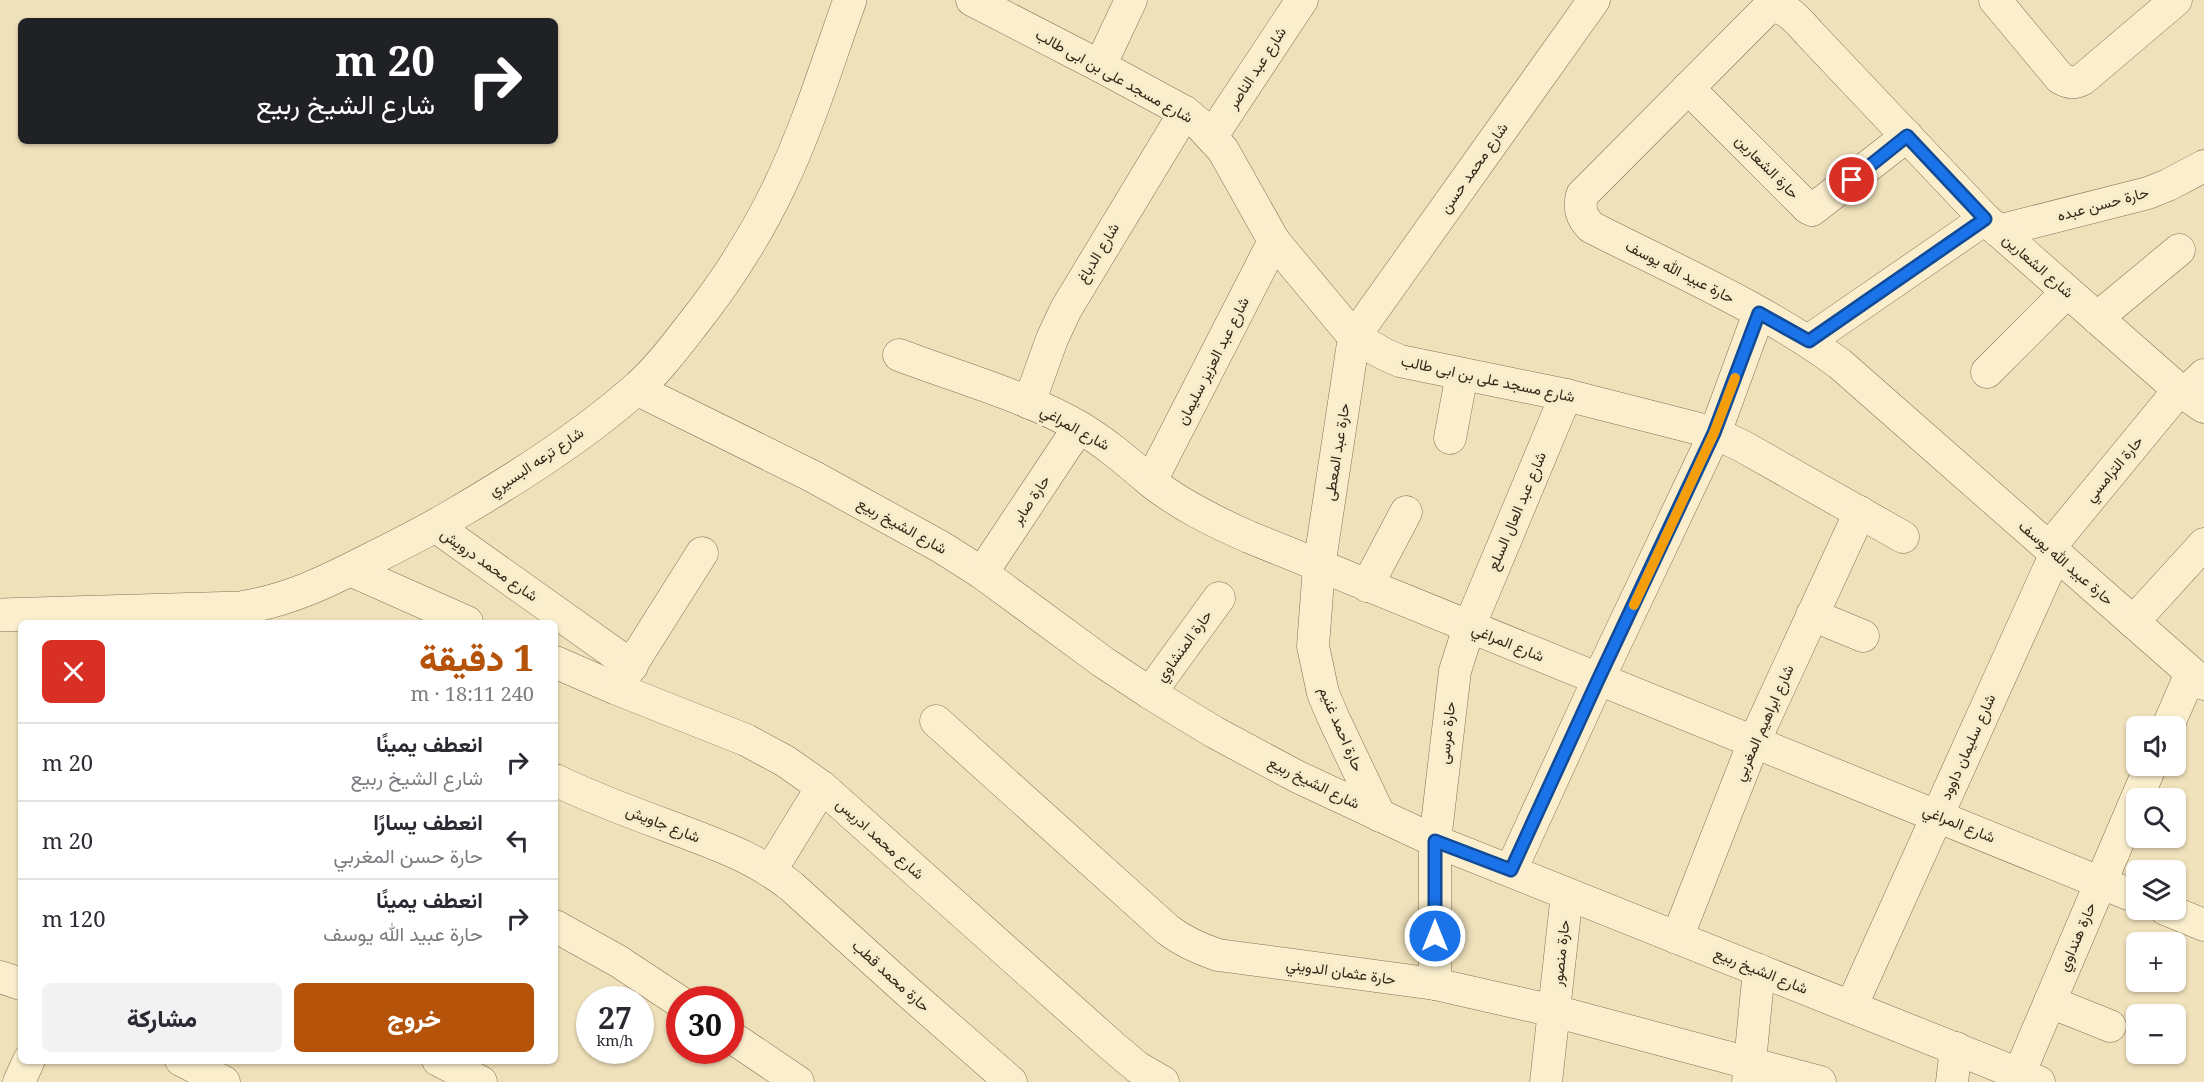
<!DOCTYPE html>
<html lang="ar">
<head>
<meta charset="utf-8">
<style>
  :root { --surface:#fff; --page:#f2f2f3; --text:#2b2b33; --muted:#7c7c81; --line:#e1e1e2; --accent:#b45309 }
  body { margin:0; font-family:"Noto Serif",Vazirmatn,serif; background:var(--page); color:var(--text); direction:rtl; height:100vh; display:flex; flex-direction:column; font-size:22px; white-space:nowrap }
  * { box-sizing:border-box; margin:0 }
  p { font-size:20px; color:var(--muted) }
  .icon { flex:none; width:33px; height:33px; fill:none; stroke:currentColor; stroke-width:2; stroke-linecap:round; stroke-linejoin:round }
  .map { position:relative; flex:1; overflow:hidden; direction:ltr }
  .side { position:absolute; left:18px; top:620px; width:540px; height:444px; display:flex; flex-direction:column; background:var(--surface); border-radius:9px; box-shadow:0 2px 4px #0004; direction:rtl }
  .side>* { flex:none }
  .top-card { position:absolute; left:18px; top:18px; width:540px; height:126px; border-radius:9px; box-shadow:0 2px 4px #0004; direction:rtl; background:#202124; color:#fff; overflow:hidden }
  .tools { position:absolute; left:2126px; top:716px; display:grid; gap:12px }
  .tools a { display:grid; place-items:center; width:60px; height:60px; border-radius:9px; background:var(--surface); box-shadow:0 2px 4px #0004; font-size:30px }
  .speed { position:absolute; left:576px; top:986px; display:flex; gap:12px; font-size:30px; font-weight:700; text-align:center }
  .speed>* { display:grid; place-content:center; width:78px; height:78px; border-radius:50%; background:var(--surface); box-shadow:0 2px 4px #0004; line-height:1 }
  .speed small { font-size:15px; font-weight:400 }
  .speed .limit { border:9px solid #d22; background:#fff; color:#111 }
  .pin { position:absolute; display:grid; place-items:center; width:51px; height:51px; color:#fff; margin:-26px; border:3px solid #fff; border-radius:50%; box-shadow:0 2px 6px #0007 }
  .me { position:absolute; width:66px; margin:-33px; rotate:0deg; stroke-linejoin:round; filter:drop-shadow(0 0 4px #0008) }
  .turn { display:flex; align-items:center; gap:21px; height:126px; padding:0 24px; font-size:27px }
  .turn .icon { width:78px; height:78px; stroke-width:2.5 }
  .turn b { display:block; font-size:42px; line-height:51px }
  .round { display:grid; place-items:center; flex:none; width:63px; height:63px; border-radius:9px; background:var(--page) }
  .headline { display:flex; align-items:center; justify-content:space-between; height:102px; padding:0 24px }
  h1 { font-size:36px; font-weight:800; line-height:45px; color:var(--accent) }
  .cta { display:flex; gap:12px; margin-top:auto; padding:12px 24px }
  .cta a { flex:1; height:69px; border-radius:9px; background:var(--accent); color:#fff; font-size:24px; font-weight:800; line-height:69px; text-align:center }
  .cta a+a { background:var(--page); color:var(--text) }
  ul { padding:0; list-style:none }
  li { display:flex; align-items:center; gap:18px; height:78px; padding:0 24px; border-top:2px solid var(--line) }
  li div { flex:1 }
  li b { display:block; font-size:22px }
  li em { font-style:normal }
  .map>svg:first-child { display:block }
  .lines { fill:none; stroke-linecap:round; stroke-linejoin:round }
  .minor-casing { stroke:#867054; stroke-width:33 }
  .tertiary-casing { stroke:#867054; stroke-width:34 }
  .minor { stroke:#faeecd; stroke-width:32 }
  .tertiary { stroke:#faeecd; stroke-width:33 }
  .route-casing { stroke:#114b97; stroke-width:15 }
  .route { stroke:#1a73e8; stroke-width:10 }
  .slow { stroke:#f59e0b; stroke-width:10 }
  .labels { text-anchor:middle; stroke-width:6; stroke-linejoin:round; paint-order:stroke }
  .street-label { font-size:15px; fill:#342719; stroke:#f7ebc9 }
</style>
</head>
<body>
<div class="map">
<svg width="2204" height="1082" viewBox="0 0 2204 1082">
  <rect width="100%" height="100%" fill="#efe1ba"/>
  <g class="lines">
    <defs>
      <g id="minor">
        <path d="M 972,0 L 1100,66 L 1185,112 L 1198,123 L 1223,150 L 1274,241 L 1354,337 L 1384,354 L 1400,361 L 1566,395 L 1715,433 L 1742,446 L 1903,537"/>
        <path d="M 1995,0 L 2060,78 C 2069,83 2074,84 2083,79 L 2176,0"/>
        <path d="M 1100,66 L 1131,0"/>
        <path d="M 1688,88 L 1808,208 L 1812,210 L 1907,136"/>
        <path d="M 1212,136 L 1302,0"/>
        <path d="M 1998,231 L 2148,193 L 2168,185 L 2204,166"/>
        <path d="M 2097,318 L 2179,250"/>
        <path d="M 1808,341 L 1985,219"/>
        <path d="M 899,355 C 957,377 1029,397 1081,428 C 1107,444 1128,462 1150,481 C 1180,505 1215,522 1249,537 L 2136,897"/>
        <path d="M 1987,372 L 2067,292"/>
        <path d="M 636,389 L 812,476 L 941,547 L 982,573 L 1103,662 L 1150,693 L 1214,732 L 1296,776 L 1435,841 L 2039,1082"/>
        <path d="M 2184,394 L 2204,375"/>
        <path d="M 1029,403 L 1052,339 L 1066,309 L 1185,112"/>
        <path d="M 2204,407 L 2179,390 L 1985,219 L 1810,34 C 1799,22 1783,0 1766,10 L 1582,195 C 1579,208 1581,217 1591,227 C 1675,270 1764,308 1840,364 L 2204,684"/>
        <path d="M 1450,438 L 1462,374"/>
        <path d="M 1151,481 L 1274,241"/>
        <path d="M 435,526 L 632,666"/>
        <path d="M 2049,548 L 2179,390"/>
        <path d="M 350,570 L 467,622"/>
        <path d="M 982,573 L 1079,427"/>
        <path d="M 1367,586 L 1406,512"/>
        <path d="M 1812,615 L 1863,636"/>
        <path d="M 2133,622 L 2204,544"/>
        <path d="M 555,662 L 617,689 L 746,740 L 785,761 L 822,787 L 1111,1045 L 1137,1067 L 1163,1082"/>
        <path d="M 620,683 L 702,553"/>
        <path d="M 1150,693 L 1219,598"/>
        <path d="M 936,721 L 1168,930 C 1184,942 1200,949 1218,955 L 1435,984 L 1554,1011 L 1820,1082"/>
        <path d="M 2168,726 L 2191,673"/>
        <path d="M 555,780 C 596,800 641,816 684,832 C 725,848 755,858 791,886 L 907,991 L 1011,1082"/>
        <path d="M 2137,798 L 2151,765"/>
        <path d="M 1380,816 L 1333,717 L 1323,693 L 1313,646 L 1319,567 L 1354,337 L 1594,0"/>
        <path d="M 771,870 L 822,787"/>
        <path d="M 1511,870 L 1598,680 L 1715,433 L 1759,313"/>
        <path d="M 2165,909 L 2204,925"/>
        <path d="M 555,926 L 618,961 L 680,1002"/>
        <path d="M 1677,938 L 1754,742 L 1860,512"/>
        <path d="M 0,977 L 21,984"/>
        <path d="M 1435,984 L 1435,841 L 1455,671 L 1469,627 L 1566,395"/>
        <path d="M 2050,1002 L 2110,1026"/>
        <path d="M 1851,1007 L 2056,553"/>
        <path d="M 730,1036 L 798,1082"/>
        <path d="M 181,1060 L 224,1082"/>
        <path d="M 438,1060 L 481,1082"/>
        <path d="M 2019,1074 L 2136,800"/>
        <path d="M 19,1082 L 29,1060"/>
        <path d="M 1546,1082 L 1567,894"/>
        <path d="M 1748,1082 L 1759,970"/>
        <path d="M 1952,1082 L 1956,1048"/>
      </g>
      <path id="tertiary" d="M 0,615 L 240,608 C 291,600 330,580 375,557 C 401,544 427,531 452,516 C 515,479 579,439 635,390 C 656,372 675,347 692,325 C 727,281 757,234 781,183 C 809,124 828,61 850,0"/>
    </defs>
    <use href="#minor" class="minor-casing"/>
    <use href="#tertiary" class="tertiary-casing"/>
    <use href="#minor" class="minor"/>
    <use href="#tertiary" class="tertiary"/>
  </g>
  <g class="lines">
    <defs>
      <path id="route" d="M 1435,936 L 1435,841 L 1511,870 L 1598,680 L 1714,433 L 1759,313 L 1809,341 L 1985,219 L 1907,136 L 1852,180"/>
    </defs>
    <use href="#route" class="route-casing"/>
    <use href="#route" class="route"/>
    <path class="slow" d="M 1634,605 L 1714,433 L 1735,378"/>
  </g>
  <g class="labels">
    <g class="street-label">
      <text transform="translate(1257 68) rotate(-57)" y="5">شارع عبد الناصر</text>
      <text transform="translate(1114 76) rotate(29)" y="5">شارع مسجد على بن ابى طالب</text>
      <text transform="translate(1767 167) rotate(45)" y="5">حارة الشعارين</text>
      <text transform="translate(1474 168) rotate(-55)" y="5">شارع محمد حسن</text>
      <text transform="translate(2103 204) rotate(-15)" y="5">حارة حسن عبده</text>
      <text transform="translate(1098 253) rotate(-59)" y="5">شارع الدباغ</text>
      <text transform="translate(2038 266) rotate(41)" y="5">شارع الشعارين</text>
      <text transform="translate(1680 272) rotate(27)" y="5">حارة عبيد الله يوسف</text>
      <text transform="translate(1213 361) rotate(-63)" y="5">شارع عبد العزيز سليمان</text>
      <text transform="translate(1488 379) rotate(12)" y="5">شارع مسجد على بن ابى طالب</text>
      <text transform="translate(1075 428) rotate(29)" y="5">شارع المراغي</text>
      <text transform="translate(1337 452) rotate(-81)" y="5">حارة عبد المعطى</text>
      <text transform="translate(536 462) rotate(-34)" y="5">شارع ترعه البسيري</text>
      <text transform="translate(2114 469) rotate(-50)" y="5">حارة الترامسي</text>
      <text transform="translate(1031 500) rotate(-56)" y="5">حارة صابر</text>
      <text transform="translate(1517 511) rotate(-67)" y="5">شارع عبد العال السلع</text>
      <text transform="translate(902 526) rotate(29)" y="5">شارع الشيخ ربيع</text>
      <text transform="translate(2066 563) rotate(41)" y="5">حارة عبيد الله يوسف</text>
      <text transform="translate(489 565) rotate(35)" y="5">شارع محمد درويش</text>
      <text transform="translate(1508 643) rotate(22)" y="5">شارع المراغي</text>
      <text transform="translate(1184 646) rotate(-54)" y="5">حارة المنشاوي</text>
      <text transform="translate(1764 723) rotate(-66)" y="5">شارع ابراهيم المغربي</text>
      <text transform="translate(1341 729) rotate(67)" y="5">حارة احمد غنيم</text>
      <text transform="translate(1447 733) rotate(-84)" y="5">حارة مرسى</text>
      <text transform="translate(1968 747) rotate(-66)" y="5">شارع سليمان داوود</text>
      <text transform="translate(1314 783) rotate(26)" y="5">شارع الشيخ ربيع</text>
      <text transform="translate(663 824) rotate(21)" y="5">شارع جاويش</text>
      <text transform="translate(1959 824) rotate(22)" y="5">شارع المراغي</text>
      <text transform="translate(880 839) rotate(42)" y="5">شارع محمد ادريس</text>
      <text transform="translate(2077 937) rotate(-67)" y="5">حارة هنداوي</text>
      <text transform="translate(1561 953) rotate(-84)" y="5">حارة منصور</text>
      <text transform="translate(1761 971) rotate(22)" y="5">شارع الشيخ ربيع</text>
      <text transform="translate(1341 972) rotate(8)" y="5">حارة عثمان الدويني</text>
      <text transform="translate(891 976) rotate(42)" y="5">حارة محمد قطب</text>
    </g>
  </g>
</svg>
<div class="tools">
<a><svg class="icon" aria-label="sound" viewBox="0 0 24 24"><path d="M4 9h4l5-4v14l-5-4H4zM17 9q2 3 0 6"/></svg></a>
<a><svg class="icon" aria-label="search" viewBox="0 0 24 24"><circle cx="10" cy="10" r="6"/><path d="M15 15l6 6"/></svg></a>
<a><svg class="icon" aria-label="layers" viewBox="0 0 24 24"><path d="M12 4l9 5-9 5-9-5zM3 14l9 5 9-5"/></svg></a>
<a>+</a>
<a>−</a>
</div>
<div class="speed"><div>27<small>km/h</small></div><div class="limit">30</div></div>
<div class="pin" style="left:1852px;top:180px;background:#d93025"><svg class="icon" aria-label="arrive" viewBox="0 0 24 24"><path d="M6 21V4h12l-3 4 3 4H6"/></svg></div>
<svg class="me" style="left:1435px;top:936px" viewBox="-20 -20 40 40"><circle r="17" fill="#1a73e8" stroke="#fff" stroke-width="3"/><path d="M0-11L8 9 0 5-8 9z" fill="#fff"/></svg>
<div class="top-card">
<div class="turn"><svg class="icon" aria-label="right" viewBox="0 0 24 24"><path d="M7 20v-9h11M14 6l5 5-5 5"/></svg><div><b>20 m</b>شارع الشيخ ربيع</div></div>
</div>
<section class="side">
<div class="headline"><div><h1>1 دقيقة</h1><p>240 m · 18:11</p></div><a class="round" style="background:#d93025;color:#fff"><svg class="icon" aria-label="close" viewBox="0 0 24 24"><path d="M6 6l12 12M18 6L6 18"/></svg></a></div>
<ul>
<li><svg class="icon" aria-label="right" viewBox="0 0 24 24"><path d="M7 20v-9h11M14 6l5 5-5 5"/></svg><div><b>انعطف يمينًا</b><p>شارع الشيخ ربيع</p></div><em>20 m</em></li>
<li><svg class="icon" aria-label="left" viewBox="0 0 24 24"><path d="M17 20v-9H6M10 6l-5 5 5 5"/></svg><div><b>انعطف يسارًا</b><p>حارة حسن المغربي</p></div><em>20 m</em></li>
<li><svg class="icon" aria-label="right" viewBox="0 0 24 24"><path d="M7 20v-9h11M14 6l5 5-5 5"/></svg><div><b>انعطف يمينًا</b><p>حارة عبيد الله يوسف</p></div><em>120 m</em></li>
</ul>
<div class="cta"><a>خروج</a><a>مشاركة</a></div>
</section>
</div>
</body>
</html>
